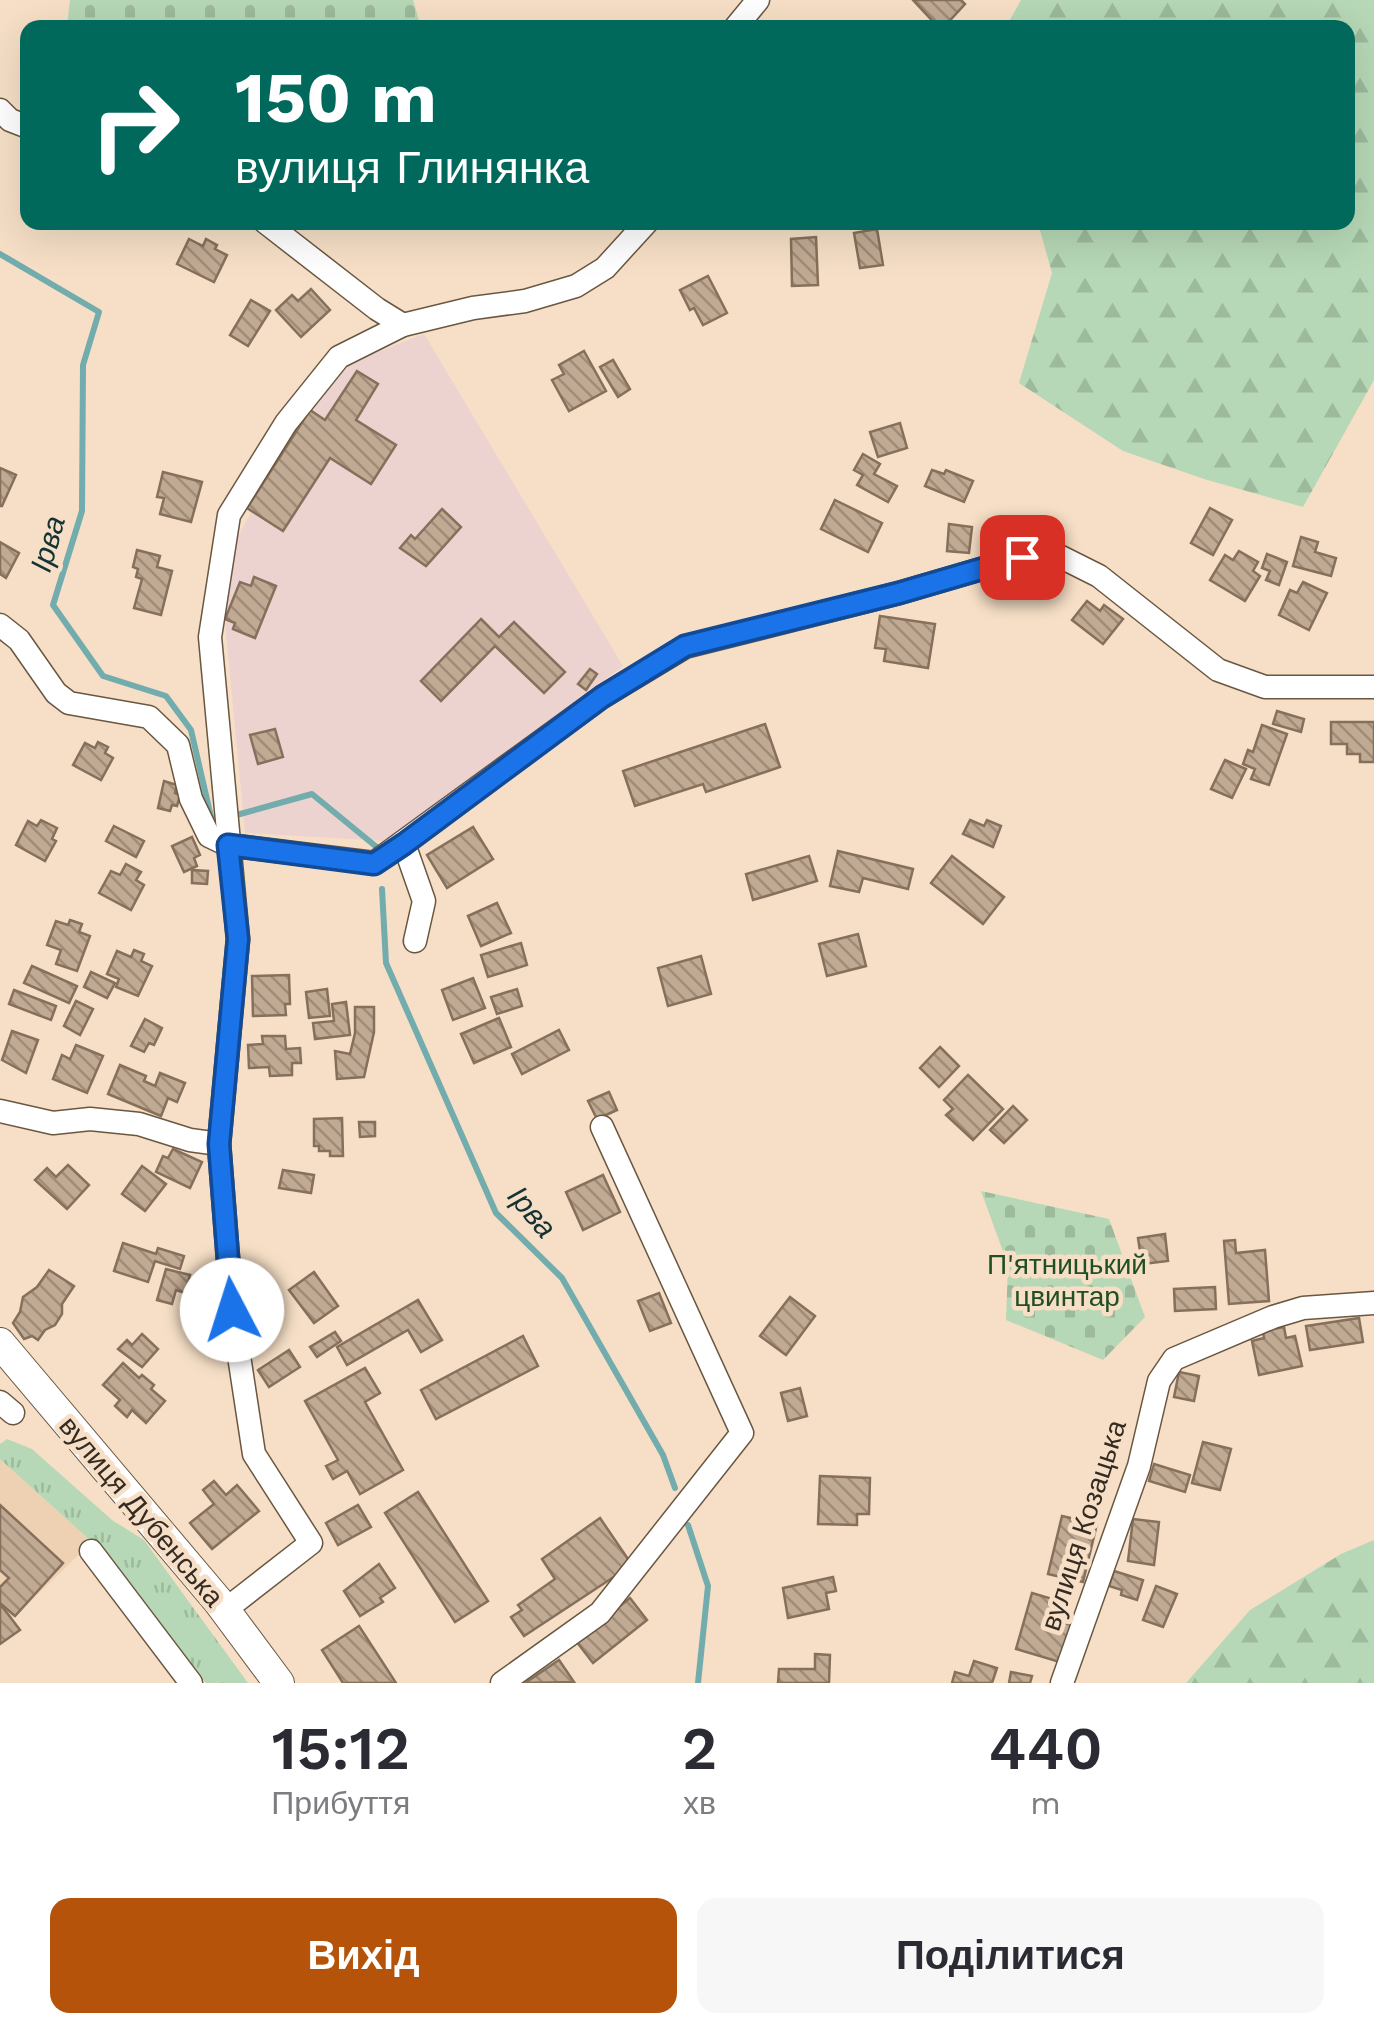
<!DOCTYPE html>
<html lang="uk">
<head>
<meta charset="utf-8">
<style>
  :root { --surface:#fff; --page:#f7f7f7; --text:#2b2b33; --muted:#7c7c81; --accent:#b45309 }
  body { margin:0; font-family:"Work Sans",sans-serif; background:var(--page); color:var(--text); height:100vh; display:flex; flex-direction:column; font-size:38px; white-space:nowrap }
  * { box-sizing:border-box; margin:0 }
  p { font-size:32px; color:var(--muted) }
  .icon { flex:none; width:55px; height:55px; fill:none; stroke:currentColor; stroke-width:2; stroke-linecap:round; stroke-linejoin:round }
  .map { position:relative; height:1683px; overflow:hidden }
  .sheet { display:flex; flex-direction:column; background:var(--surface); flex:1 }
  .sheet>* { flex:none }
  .hud { position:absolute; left:20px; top:20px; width:1335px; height:210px; border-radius:20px; box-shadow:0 10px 40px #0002; background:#00695c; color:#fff; overflow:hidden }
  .pin { position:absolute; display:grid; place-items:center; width:85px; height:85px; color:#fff; margin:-42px; border-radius:20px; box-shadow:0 5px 15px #0006 }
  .me { position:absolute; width:110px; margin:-55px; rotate:355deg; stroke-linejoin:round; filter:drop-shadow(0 0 8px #0008) }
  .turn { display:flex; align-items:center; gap:35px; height:210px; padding:0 50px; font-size:45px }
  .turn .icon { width:130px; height:130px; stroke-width:2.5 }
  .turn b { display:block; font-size:70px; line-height:85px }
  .eta { display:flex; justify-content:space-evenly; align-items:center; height:170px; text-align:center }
  .eta b { font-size:60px; font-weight:600; line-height:70px }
  .action { display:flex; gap:20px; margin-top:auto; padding:20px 50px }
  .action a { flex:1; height:115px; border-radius:20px; background:var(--accent); color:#fff; font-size:40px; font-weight:600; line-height:115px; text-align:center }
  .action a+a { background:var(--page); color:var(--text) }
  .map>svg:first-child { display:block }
  .built { fill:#eed1b3 }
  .industrial { fill:#edd3cf }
  .grass { fill:url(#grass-tufts) }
  .forest { fill:url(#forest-firs) }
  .cemetery { fill:url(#cemetery-stones) }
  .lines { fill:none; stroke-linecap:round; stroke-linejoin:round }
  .stream { stroke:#72acad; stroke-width:6 }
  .building { fill:url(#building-back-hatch); stroke:#86705b; stroke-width:2.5 }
  .street-casing { stroke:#6a5741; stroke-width:25 }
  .secondary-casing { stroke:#6a5741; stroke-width:32 }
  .street { stroke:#fff; stroke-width:22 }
  .secondary { stroke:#fff; stroke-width:30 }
  .route-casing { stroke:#114b97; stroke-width:25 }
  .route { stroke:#1a73e8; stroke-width:18 }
  .labels { text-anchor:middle; stroke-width:9; stroke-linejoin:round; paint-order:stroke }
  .park-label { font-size:28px; fill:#1f4f22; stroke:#f6dfc6 }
  .street-label { font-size:28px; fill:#342c22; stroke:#f6dfc6 }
  .water-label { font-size:30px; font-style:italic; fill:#143233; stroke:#f6dfc6 }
</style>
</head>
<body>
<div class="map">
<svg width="1374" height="1683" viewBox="0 0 1374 1683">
  <defs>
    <pattern id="grass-tufts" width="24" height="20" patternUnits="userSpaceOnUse" patternTransform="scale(2.5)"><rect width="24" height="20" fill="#b6d8b6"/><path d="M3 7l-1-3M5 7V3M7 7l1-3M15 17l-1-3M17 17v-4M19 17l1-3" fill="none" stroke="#9dba9c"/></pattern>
    <pattern id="forest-firs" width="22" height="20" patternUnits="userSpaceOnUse" patternTransform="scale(2.5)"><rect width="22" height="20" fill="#b6d8b6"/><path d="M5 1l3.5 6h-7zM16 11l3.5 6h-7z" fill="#9dba9c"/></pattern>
    <pattern id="cemetery-stones" width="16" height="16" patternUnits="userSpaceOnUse" patternTransform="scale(2.5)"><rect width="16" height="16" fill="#b6d8b6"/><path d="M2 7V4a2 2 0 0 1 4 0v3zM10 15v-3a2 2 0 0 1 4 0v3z" fill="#9dba9c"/></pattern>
    <pattern id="building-back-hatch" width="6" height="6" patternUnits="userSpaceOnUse" patternTransform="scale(2.5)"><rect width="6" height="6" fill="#c1aa93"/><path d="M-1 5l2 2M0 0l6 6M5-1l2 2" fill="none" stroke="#9e8b78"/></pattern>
  </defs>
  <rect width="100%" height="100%" fill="#f6dfc6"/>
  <path class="built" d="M 0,1459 L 92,1542 L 15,1616 L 0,1625 Z"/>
  <path class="industrial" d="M 424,334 L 623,666 L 386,841 L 245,833 L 220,570 L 326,372 Z"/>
  <path class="grass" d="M 7,1439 L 32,1449 L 112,1520 L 144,1540 L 248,1683 L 206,1683 L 92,1542 L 0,1459 L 0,1444 Z"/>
  <g class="forest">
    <path d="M 1021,0 L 1374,0 L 1374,380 L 1303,507 L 1204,479 L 1123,451 L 1019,383 L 1052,273 L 1038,223 L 1348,222 L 1348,28 L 1006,27 Z"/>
    <path d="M 1374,1540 L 1374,1683 L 1186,1683 L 1250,1610 L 1341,1554 Z"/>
  </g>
  <g class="cemetery">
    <path d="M 70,0 L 413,0 L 421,27 L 67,27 Z"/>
    <path d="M 981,1191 L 1109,1219 L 1145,1317 L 1103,1360 L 1006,1320 L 1008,1265 Z"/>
  </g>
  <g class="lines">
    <g class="stream">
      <path d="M 0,254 L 99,312 L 83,365 L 82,511 L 53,605 L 103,676 L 166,696 L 191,730 L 211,817"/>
      <path d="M 233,816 L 312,794 L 379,849"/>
      <path d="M 382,889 L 386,963 L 496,1213 L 562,1278 L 663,1455 L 675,1488"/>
      <path d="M 688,1525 L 708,1586 L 698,1683"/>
    </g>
  </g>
  <g class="building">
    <path d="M 913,0 L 961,0 L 965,4 L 943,28 L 939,28 Z"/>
    <path d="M 877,229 L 883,265 L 860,268 L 854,233 Z"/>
    <path d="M 816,237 L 818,285 L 792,286 L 791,239 Z"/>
    <path d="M 189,239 L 203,246 L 206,239 L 217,245 L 215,249 L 227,255 L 214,282 L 177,264 Z"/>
    <path d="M 708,276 L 727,313 L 703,325 L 694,308 L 690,310 L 680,290 Z"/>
    <path d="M 311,289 L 330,310 L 301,337 L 276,310 L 292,295 L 298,301 Z"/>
    <path d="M 251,300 L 270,311 L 248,346 L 230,335 Z"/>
    <path d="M 584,351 L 606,391 L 569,411 L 552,380 L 564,374 L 559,365 Z"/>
    <path d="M 613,360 L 630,389 L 618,397 L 600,367 Z"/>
    <path d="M 357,371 L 378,384 L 356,420 L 396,445 L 371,484 L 330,458 L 283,531 L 247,508 L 310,410 L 325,420 Z"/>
    <path d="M 900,423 L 907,448 L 878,457 L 870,432 Z"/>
    <path d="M 863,454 L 880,464 L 874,474 L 897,486 L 888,502 L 857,485 L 863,475 L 854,470 Z"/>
    <path d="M 0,468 L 16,475 L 2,506 L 0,506 Z"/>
    <path d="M 932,470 L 944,474 L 946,470 L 973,481 L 964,502 L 925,486 Z"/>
    <path d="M 163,472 L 202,482 L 191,522 L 160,514 L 164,498 L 157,497 Z"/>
    <path d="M 835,500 L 882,523 L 868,552 L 821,529 Z"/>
    <path d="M 1210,508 L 1232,520 L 1213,555 L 1191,543 Z"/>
    <path d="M 442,509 L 461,527 L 426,566 L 400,548 L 411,535 L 415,539 Z"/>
    <path d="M 949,524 L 972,527 L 969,553 L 947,551 Z"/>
    <path d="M 1301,537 L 1318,542 L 1315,552 L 1336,558 L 1331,576 L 1293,566 Z"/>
    <path d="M 0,542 L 19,553 L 6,578 L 0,574 Z"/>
    <path d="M 137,550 L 160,556 L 157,567 L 172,571 L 161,615 L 134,608 L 142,579 L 136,577 L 138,569 L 133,567 Z"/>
    <path d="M 1239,551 L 1258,562 L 1253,571 L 1260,576 L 1245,601 L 1210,580 L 1225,555 L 1233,560 Z"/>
    <path d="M 1267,554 L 1287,562 L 1279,585 L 1266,580 L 1270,571 L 1262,568 Z"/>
    <path d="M 254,577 L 276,586 L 255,638 L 233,629 L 235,623 L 225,619 L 240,582 L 251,586 Z"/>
    <path d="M 1303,582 L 1327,593 L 1309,630 L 1279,615 L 1290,590 L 1297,593 Z"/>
    <path d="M 1087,601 L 1100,611 L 1104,605 L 1123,619 L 1103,644 L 1072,620 Z"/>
    <path d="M 880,616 L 935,624 L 928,668 L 884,661 L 886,649 L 875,648 Z"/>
    <path d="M 481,619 L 499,637 L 514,622 L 565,672 L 544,693 L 495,646 L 441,701 L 421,681 Z"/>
    <path d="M 590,669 L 597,674 L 586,690 L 578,684 Z"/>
    <path d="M 1277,711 L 1304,719 L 1301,732 L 1273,724 Z"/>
    <path d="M 1331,722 L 1374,722 L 1374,762 L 1360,762 L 1360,754 L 1347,754 L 1347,744 L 1331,744 Z"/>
    <path d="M 765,724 L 780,767 L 706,792 L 703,784 L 635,806 L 623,771 Z"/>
    <path d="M 1262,725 L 1287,734 L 1269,785 L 1251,779 L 1255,769 L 1243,764 L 1248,750 L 1253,752 Z"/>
    <path d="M 275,729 L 283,757 L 258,764 L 250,735 Z"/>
    <path d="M 98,742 L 108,747 L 105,753 L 113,758 L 101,780 L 73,765 L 85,743 L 95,748 Z"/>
    <path d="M 1225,760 L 1246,769 L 1232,798 L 1211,789 Z"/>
    <path d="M 164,781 L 177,785 L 175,793 L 180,795 L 177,806 L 172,805 L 170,811 L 158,808 Z"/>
    <path d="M 41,820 L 57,828 L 52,839 L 56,841 L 45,861 L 16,845 L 28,821 L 37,826 Z"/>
    <path d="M 970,820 L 984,826 L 987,820 L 1001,826 L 993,847 L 963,834 Z"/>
    <path d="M 114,826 L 144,841 L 136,857 L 106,841 Z"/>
    <path d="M 473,827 L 493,859 L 447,888 L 427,855 Z"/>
    <path d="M 192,837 L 200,855 L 194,858 L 197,866 L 184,872 L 172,846 Z"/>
    <path d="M 838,851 L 913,869 L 908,889 L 863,878 L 859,892 L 830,886 Z"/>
    <path d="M 809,856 L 817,881 L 753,900 L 746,874 Z"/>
    <path d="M 952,856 L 1004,897 L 983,924 L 931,883 Z"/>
    <path d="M 126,864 L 141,872 L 136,880 L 144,885 L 131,910 L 99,893 L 111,871 L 120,875 Z"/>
    <path d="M 192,870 L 208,871 L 207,884 L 192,883 Z"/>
    <path d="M 497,903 L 511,933 L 481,946 L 468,916 Z"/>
    <path d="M 70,920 L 82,924 L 79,932 L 90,936 L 77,971 L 56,964 L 61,950 L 47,945 L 56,921 L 68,925 Z"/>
    <path d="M 858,934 L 866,966 L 827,976 L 819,944 Z"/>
    <path d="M 521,943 L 527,965 L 488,977 L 481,955 Z"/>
    <path d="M 134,950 L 144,954 L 141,961 L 152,966 L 138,996 L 116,987 L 119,979 L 107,974 L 117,951 L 131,957 Z"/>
    <path d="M 701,956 L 711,994 L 668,1006 L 658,968 Z"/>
    <path d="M 32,966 L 77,986 L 69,1003 L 24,983 Z"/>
    <path d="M 91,972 L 115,983 L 107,998 L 84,987 Z"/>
    <path d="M 289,975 L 290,1004 L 285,1004 L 286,1015 L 253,1016 L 252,976 Z"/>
    <path d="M 473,978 L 485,1008 L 453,1020 L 442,990 Z"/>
    <path d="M 327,989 L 330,1016 L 309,1018 L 306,992 Z"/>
    <path d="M 517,989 L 522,1006 L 497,1014 L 491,997 Z"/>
    <path d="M 14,990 L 56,1006 L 51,1020 L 9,1004 Z"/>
    <path d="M 76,1001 L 93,1009 L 80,1035 L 64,1026 Z"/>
    <path d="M 346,1002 L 350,1035 L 315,1039 L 313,1023 L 334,1021 L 332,1004 Z"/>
    <path d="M 355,1007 L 374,1007 L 374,1032 L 364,1077 L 337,1079 L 335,1051 L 350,1054 L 355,1033 Z"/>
    <path d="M 499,1018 L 511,1047 L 474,1063 L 461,1034 Z"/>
    <path d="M 145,1019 L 162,1028 L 154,1045 L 149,1043 L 144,1052 L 131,1046 Z"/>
    <path d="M 559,1030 L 569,1050 L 522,1074 L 512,1054 Z"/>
    <path d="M 12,1031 L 38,1040 L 26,1073 L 2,1060 Z"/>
    <path d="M 262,1036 L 285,1036 L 286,1049 L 300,1048 L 301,1063 L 292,1063 L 292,1075 L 270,1076 L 269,1067 L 249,1068 L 248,1045 L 263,1044 Z"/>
    <path d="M 76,1045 L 103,1056 L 87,1093 L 53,1079 L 62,1055 L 70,1059 Z"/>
    <path d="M 940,1047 L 959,1066 L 939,1087 L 920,1068 Z"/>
    <path d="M 120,1065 L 146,1076 L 144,1081 L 155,1086 L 160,1073 L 185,1083 L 177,1102 L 168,1098 L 161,1116 L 108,1094 Z"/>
    <path d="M 968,1075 L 1003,1109 L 973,1140 L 946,1115 L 953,1109 L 944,1100 Z"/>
    <path d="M 609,1092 L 617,1110 L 597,1119 L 588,1101 Z"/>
    <path d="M 1013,1106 L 1027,1120 L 1004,1143 L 990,1130 Z"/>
    <path d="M 342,1118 L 343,1156 L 330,1156 L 330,1151 L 319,1151 L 319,1146 L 314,1146 L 314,1119 Z"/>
    <path d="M 359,1122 L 375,1122 L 375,1136 L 360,1137 Z"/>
    <path d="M 173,1149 L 202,1162 L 190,1188 L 156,1172 L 163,1156 L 168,1158 Z"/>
    <path d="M 68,1165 L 89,1185 L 67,1209 L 35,1180 L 47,1168 L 56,1177 Z"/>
    <path d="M 142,1166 L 166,1184 L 145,1211 L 122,1194 Z"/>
    <path d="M 283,1170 L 314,1175 L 311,1193 L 279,1188 Z"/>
    <path d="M 603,1175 L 620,1212 L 583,1230 L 566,1192 Z"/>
    <path d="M 1165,1234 L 1168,1261 L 1142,1264 L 1138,1238 Z"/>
    <path d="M 1235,1240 L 1236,1253 L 1265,1250 L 1269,1301 L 1229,1304 L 1224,1241 Z"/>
    <path d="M 123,1243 L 156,1254 L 158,1248 L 184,1256 L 180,1269 L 155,1261 L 148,1282 L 114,1271 Z"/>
    <path d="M 166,1269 L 190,1275 L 185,1293 L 176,1290 L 172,1304 L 157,1300 Z"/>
    <path d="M 49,1270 L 74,1286 L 62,1304 L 62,1314 L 55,1325 L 45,1330 L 38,1340 L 32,1336 L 24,1339 L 13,1323 L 20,1312 L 23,1297 L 37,1287 Z"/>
    <path d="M 314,1272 L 338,1306 L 314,1323 L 289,1290 Z"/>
    <path d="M 1215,1287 L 1216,1309 L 1175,1311 L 1174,1289 Z"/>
    <path d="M 659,1293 L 671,1323 L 650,1331 L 638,1301 Z"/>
    <path d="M 790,1297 L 815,1316 L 786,1355 L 760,1336 Z"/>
    <path d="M 418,1300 L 442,1340 L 421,1352 L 408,1330 L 347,1365 L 337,1347 Z"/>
    <path d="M 1359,1318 L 1363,1342 L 1310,1350 L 1306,1326 Z"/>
    <path d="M 1284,1327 L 1286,1338 L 1295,1336 L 1302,1366 L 1259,1375 L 1252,1341 L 1264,1338 L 1263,1331 Z"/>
    <path d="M 335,1332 L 341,1341 L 317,1357 L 310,1347 Z"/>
    <path d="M 142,1334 L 158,1349 L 142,1367 L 118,1349 L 127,1340 L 132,1345 Z"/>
    <path d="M 523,1336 L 538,1366 L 436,1419 L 421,1390 Z"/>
    <path d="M 289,1350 L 300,1367 L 269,1387 L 258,1370 Z"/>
    <path d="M 123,1363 L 139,1378 L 142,1375 L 154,1385 L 151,1389 L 165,1401 L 146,1423 L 132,1410 L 127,1417 L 115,1406 L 120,1400 L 103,1385 Z"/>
    <path d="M 365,1368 L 380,1393 L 365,1402 L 403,1470 L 360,1494 L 347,1471 L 333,1479 L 326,1466 L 338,1460 L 305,1401 Z"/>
    <path d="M 1179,1372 L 1199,1376 L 1194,1401 L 1174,1397 Z"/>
    <path d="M 800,1388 L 807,1416 L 788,1421 L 781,1393 Z"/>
    <path d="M 1203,1442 L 1231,1449 L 1220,1490 L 1192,1483 Z"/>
    <path d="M 1154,1464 L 1190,1475 L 1185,1492 L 1149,1481 Z"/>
    <path d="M 820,1476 L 870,1478 L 869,1514 L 857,1514 L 857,1525 L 818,1524 Z"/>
    <path d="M 214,1481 L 226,1495 L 237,1485 L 259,1511 L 212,1549 L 190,1523 L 214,1504 L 203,1490 Z"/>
    <path d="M 418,1492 L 488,1601 L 455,1622 L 385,1513 Z"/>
    <path d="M 0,1505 L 63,1563 L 15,1616 L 0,1603 L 0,1587 L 9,1578 L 0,1570 Z"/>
    <path d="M 358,1505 L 371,1527 L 338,1545 L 326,1523 Z"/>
    <path d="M 1062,1516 L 1097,1524 L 1083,1582 L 1048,1574 Z"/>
    <path d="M 600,1518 L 632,1565 L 524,1636 L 511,1617 L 522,1610 L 518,1605 L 555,1579 L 542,1559 Z"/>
    <path d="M 1133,1519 L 1159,1522 L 1154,1565 L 1128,1561 Z"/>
    <path d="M 379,1564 L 395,1588 L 380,1598 L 383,1602 L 360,1616 L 344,1591 Z"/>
    <path d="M 1114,1571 L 1143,1580 L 1137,1600 L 1121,1595 L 1122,1590 L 1109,1586 Z"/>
    <path d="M 833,1577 L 836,1591 L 826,1593 L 829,1609 L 788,1618 L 783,1588 Z"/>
    <path d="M 1156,1586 L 1177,1594 L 1163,1627 L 1143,1620 Z"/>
    <path d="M 1032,1593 L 1066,1603 L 1061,1622 L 1074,1626 L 1063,1663 L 1016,1649 Z"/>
    <path d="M 630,1598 L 647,1620 L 593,1663 L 576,1641 Z"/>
    <path d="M 1,1605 L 20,1630 L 0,1644 L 0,1606 Z"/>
    <path d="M 359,1626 L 396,1683 L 343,1683 L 322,1650 Z"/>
    <path d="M 815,1654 L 830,1655 L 829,1683 L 778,1683 L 779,1669 L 815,1669 Z"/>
    <path d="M 559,1660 L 574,1682 L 525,1683 Z"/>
    <path d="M 974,1661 L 997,1668 L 992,1683 L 952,1683 L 955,1672 L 969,1676 Z"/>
    <path d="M 1011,1672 L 1032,1676 L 1030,1683 L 1009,1683 Z"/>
  </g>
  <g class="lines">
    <defs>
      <g id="street">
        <path d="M 735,28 L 758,0"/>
        <path d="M 0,110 L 10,120 L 28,127"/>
        <path d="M 265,222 L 377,309 L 403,325"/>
        <path d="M 0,625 L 19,640 L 56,693 L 69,703 L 149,717 L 178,745 L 191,799 L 209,836 L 228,845 L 374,863 L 602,697 L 685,647 L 899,593 L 1022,557 L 1051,552 L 1099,576 L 1218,670 L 1265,687 L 1374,687"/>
        <path d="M 404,844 L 424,901 L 415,941"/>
        <path d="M 0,1111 L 53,1123 L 90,1119 L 139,1124 L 190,1140 L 219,1144"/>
        <path d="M 0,1402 L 13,1413"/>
        <path d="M 91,1551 L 191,1683"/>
        <path d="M 225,1610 L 311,1543 L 254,1454 L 232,1310 L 219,1144 L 238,939 L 210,637 L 229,515 L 286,423 L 339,357 L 403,325 L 473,308 L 525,301 L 576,286 L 605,268 L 647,222"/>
        <path d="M 502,1683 L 600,1613 L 742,1433 L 602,1127"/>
        <path d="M 1062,1683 L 1139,1466 L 1159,1381 L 1174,1359 L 1273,1317 L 1303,1308 L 1374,1303"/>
      </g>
      <path id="secondary" d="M 0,1343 L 218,1601 L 279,1683"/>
    </defs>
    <use href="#street" class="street-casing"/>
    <use href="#secondary" class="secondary-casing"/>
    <use href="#street" class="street"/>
    <use href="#secondary" class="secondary"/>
  </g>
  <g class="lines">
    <defs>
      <path id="route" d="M 232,1310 L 219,1144 L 238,939 L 228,845 L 374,864 L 404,844 L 602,697 L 685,646 L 899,593 L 1022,557"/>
    </defs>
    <use href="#route" class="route-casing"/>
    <use href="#route" class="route"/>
  </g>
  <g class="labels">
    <g class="park-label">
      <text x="1067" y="1274">П'ятницький<tspan x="1067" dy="32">цвинтар</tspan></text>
    </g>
    <g class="street-label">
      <text transform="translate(142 1511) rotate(50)" y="10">вулиця Дубенська</text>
      <text transform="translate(1083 1525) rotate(-72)" y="10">вулиця Козацька</text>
    </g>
    <g class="water-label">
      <text transform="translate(48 544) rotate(-74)" y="10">Ірва</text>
      <text transform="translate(532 1212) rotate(50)" y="10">Ірва</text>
    </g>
  </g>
</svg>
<div class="pin" style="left:1022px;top:557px;background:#d93025"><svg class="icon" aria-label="arrive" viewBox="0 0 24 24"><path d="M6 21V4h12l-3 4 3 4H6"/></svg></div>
<svg class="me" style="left:232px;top:1310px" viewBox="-20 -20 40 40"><circle r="19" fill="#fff"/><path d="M0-13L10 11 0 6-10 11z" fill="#1a73e8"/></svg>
<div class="hud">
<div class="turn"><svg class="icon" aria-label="right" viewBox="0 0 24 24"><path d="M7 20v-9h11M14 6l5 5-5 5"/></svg><div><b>150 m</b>вулиця Глинянка</div></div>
</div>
</div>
<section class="sheet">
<div class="eta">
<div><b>15:12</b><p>Прибуття</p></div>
<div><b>2</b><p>хв</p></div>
<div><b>440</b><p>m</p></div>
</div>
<div class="action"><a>Вихід</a><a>Поділитися</a></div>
</section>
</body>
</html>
